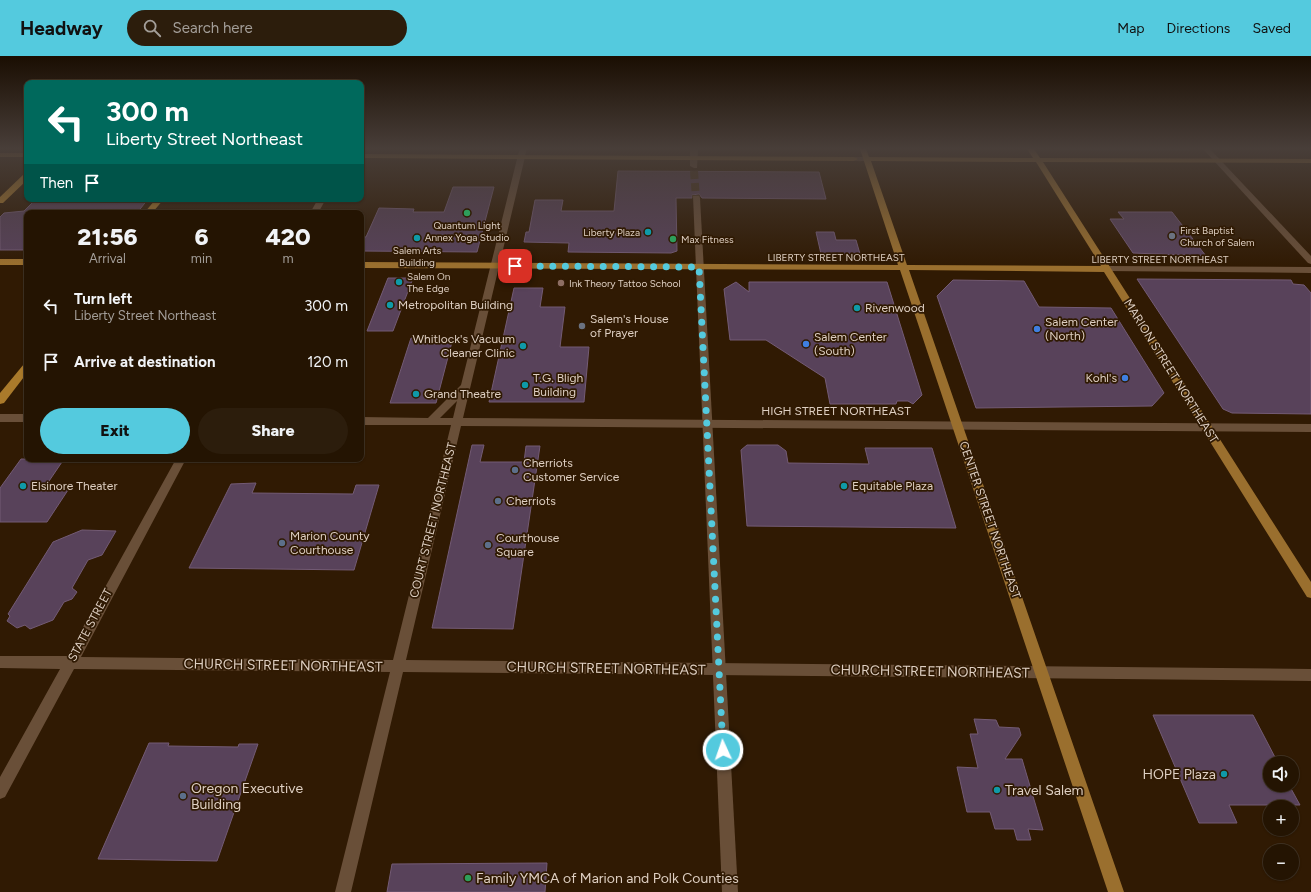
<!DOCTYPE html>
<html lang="en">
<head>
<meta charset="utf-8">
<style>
  :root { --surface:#241402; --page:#2c1d0c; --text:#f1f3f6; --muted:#a39e99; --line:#413324; --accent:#54cade }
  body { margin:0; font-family:Figtree,sans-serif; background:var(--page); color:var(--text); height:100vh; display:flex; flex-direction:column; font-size:15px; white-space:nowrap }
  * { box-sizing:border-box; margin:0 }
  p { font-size:13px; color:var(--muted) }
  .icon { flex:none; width:22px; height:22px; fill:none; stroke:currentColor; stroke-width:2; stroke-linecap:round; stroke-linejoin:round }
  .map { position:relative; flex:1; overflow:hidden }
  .drawer { position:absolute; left:24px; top:154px; width:340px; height:252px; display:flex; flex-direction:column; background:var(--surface); border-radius:8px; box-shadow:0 1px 3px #0004,0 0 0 1px var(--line) }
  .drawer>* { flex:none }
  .guide { position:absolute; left:24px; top:24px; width:340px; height:122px; border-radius:8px; box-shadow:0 1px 3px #0004,0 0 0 1px var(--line); background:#00695c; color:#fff; overflow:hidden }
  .fabs { position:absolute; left:1263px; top:700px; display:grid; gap:8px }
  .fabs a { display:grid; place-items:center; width:36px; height:36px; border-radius:50%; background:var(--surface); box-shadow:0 1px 3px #0004,0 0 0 1px var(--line); font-size:20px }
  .pin { position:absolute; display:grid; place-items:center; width:34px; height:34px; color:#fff; margin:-17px; border-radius:8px; box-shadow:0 2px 6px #0006 }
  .me { position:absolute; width:44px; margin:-22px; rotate:357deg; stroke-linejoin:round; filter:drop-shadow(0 0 3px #0008) }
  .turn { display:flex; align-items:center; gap:14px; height:84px; padding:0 16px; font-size:18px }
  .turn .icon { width:52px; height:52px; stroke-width:2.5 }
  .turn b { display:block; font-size:28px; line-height:34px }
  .then { display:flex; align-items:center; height:38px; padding:0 16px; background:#0003; gap:8px; font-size:15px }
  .eta { display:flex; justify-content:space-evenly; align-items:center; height:68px; text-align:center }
  .eta b { font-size:24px; font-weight:800; line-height:28px }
  .primary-button { display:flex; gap:8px; margin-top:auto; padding:8px 16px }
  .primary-button a { flex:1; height:46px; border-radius:24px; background:var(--accent); color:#111; font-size:16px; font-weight:800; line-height:46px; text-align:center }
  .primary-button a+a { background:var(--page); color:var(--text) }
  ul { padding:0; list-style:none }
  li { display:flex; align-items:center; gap:12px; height:56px; padding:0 16px }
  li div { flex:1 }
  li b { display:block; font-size:15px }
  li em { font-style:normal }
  header { display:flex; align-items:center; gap:24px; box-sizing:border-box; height:56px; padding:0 20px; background:var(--accent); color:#111 }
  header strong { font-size:19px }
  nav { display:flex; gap:22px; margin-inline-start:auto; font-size:14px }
  .search { width:280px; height:36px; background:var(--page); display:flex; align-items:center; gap:10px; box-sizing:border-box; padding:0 14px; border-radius:22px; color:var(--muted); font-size:15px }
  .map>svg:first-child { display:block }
  .green { fill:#2a3a23 }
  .building { fill:#58425a; stroke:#735b75 }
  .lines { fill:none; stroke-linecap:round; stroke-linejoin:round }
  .tertiary-tunnel { stroke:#4a3520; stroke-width:8; stroke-dasharray:8 4; stroke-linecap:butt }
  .tertiary { fill:#694f38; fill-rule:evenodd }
  .secondary { fill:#694f38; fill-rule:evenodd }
  .primary { fill:#9a6f2e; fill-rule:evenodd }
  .trunk { fill:#aa7a2b; fill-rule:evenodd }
  .route { stroke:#54cade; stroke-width:7; stroke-dasharray:0 12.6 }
  .leisure-dot { fill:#2e9e5b; stroke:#301a03; stroke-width:1.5 }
  .culture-dot { fill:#0f9aa8; stroke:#301a03; stroke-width:1.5 }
  .worship-dot { fill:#6b7280; stroke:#301a03; stroke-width:1.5 }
  .education-dot { fill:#8d6e63; stroke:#301a03; stroke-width:1.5 }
  .shop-dot { fill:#3f7fe0; stroke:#301a03; stroke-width:1.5 }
  .service-dot { fill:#5c6f8a; stroke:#301a03; stroke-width:1.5 }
  .labels { text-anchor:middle; stroke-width:3.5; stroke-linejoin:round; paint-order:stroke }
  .far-poi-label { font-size:10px; fill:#decfc2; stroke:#301a03; text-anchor:start }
  .far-street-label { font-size:10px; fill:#decfc2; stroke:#301a03 }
  .poi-label { font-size:12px; fill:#decfc2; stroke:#301a03; text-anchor:start }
  .street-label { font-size:12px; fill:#decfc2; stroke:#301a03 }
  .near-street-label { font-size:14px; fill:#decfc2; stroke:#301a03 }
  .near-poi-label { font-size:14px; fill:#decfc2; stroke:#301a03; text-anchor:start }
</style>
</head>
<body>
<header>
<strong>Headway</strong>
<div class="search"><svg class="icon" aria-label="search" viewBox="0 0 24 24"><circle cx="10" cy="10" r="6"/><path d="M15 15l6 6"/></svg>Search here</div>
<nav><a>Map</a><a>Directions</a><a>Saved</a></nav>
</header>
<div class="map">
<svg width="1311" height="836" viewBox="0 0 1311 836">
  <rect width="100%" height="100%" fill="#301a03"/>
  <path class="green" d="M 1060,93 L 1188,93 L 1190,95 L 1061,94 Z"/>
  <g class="building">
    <path d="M 618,115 L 819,116 L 826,143 L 702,142 L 699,138 L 692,139 L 692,142 L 676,142 L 677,195 L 671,197 L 568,196 L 569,187 L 524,186 L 526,176 L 529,176 L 535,144 L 563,144 L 561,155 L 614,155 Z"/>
    <path d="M 453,131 L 494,131 L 477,196 L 361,195 L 361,181 L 366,181 L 379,152 L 414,153 L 413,156 L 444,156 Z"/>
    <path d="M 67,143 L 148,143 L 137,157 L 27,157 L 27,194 L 0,194 L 0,161 L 4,157 L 24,155 L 34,145 L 66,145 Z"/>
    <path d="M 1118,156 L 1172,156 L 1206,200 L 1133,197 L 1110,163 L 1124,163 Z"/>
    <path d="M 816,176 L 834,176 L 836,184 L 856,184 L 860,198 L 821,198 Z"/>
    <path d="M 388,222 L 413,222 L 393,275 L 367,275 Z"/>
    <path d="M 1137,223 L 1291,224 L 1293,228 L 1304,229 L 1311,237 L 1311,358 L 1232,357 L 1223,353 Z"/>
    <path d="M 953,224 L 1024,225 L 1039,251 L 1111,252 L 1164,337 L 1152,350 L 976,352 L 937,240 Z"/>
    <path d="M 736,226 L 749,236 L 749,226 L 887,226 L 922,339 L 913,348 L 908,345 L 897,345 L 896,348 L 830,348 L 825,322 L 797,304 L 766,284 L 730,284 L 724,233 Z"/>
    <path d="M 514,232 L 543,232 L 540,251 L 565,251 L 560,291 L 589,291 L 584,346 L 489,346 Z"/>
    <path d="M 411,282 L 453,282 L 436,347 L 390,347 Z"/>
    <path d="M 472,389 L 484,389 L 480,406 L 524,406 L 526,390 L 540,390 L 513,573 L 432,572 Z"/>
    <path d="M 747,389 L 778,389 L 786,395 L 788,407 L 869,408 L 865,392 L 932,392 L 956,472 L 747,470 L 741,394 Z"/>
    <path d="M 21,403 L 64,403 L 45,431 L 70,431 L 47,466 L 0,466 L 0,432 Z"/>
    <path d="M 256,427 L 252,437 L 353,438 L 356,429 L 379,429 L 354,514 L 189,512 L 231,428 Z"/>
    <path d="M 82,474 L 116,475 L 102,499 L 88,504 L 72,532 L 77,536 L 72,543 L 64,546 L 53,564 L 30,573 L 25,569 L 17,572 L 7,565 L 10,560 L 8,558 L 53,486 Z"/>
    <path d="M 1153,659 L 1253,659 L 1278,707 L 1270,707 L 1270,729 L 1289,729 L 1300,749 L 1229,749 L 1237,767 L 1199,767 Z"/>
    <path d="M 974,663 L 996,664 L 999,671 L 1019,672 L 1021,679 L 1005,703 L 1022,703 L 1043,774 L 1028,773 L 1031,784 L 1017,784 L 1014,773 L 995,773 L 990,756 L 967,756 L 957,711 L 978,712 L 970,678 L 978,678 Z"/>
    <path d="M 149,687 L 169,687 L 168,690 L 238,691 L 239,688 L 258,688 L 217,805 L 98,803 Z"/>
    <path d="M 547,807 L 545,836 L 387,836 L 392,808 Z"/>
  </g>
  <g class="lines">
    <path class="tertiary-tunnel" d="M 694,115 L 696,142"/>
    <g class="tertiary">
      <path d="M 520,93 L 527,93 L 524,103 L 518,103 L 517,101 Z"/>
      <path d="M 690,93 L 698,93 L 697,112 L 694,112 L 690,110 Z"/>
      <path d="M 1203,93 L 1210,93 L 1311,200 L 1311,208 L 1308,207 Z"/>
      <path d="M 693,140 L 699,140 L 700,142 L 738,836 L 722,836 Z"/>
    </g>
    <g class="secondary">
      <path d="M 518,99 L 524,99 L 525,101 L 463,362 L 1311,368 L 1311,376 L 461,370 L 406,604 L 1311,613 L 1311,625 L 403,616 L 351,836 L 335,836 L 390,616 L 74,613 L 5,741 L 0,743 L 0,721 L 60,613 L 0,612 L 0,600 L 67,600 L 176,403 L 186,403 L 81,601 L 393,604 L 451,369 L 361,369 L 361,361 L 428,362 L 461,329 ZM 457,345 L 453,362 L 440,362 Z"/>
      <path d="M 851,101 L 866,101 L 870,103 C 865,106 855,106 850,103 Z"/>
      <path d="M 318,143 L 326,143 L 318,157 L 310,157 Z"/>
      <path d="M 1107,210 L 1311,211 L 1311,217 L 1104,215 L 1103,213 Z"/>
      <rect x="0" y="358" width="27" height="8"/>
    </g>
    <g class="primary">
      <path d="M 860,93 L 866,93 L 869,101 L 1033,102 L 1027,93 L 1034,93 L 1040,102 L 1311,103 L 1311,107 L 1043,106 L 1311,526 L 1311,542 L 1307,541 L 1104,216 L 909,214 L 1124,836 L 1108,836 L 900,214 L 361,212 L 361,206 L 898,209 ZM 871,105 L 1036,106 L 1101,210 L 907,209 Z"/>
      <rect x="0" y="97" width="27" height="4"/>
      <path d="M 361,98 L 854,101 L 858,103 L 854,105 L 361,102 Z"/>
      <rect x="0" y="203" width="27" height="6"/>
    </g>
    <g class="trunk">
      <path d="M 24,118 L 27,118 L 27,124 L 3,147 L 0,147 L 0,141 Z"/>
      <path d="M 156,143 L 164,143 L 152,157 L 144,157 Z"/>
      <path d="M 27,307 L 27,317 L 4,347 L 0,348 L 0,337 L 24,308 Z"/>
    </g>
  </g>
  <linearGradient id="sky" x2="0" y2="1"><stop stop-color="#1a0e02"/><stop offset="0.44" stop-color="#483e39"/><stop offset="1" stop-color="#483e39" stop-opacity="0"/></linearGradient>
  <rect width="1311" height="210" fill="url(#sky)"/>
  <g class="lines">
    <path class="route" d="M 515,210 L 699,211 L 723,694"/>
  </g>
  <g class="leisure-dot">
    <circle cx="467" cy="157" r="4"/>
    <circle cx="673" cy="183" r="4"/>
    <circle cx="468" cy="822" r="4"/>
  </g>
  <g class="culture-dot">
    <circle cx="648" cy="176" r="4"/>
    <circle cx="417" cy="182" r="4"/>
    <circle cx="399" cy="226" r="4"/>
    <circle cx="390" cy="249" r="4"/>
    <circle cx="857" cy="252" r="4"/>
    <circle cx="523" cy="290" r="4"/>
    <circle cx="525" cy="329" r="4"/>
    <circle cx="416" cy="338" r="4"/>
    <circle cx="23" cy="430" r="4"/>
    <circle cx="844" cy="430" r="4"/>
    <circle cx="1224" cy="718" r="4"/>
    <circle cx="997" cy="734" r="4"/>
  </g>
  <g class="worship-dot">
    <circle cx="1172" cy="180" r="4"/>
    <circle cx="582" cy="270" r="4"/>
  </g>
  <circle class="education-dot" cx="561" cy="227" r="4"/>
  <g class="shop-dot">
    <circle cx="1037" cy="273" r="4"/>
    <circle cx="806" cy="288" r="4"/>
    <circle cx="1125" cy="322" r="4"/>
  </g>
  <g class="service-dot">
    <circle cx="515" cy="414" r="4"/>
    <circle cx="498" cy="445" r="4"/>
    <circle cx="282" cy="487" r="4"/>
    <circle cx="488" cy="489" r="4"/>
    <circle cx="183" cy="740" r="4"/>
  </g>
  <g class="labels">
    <g class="far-poi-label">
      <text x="467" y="173" text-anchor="middle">Quantum Light<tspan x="467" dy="12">Annex Yoga Studio</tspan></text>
      <text x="1180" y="178">First Baptist<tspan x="1180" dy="12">Church of Salem</tspan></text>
      <text x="640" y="180" text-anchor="end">Liberty Plaza</text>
      <text x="681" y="187">Max Fitness</text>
      <text x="417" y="198" text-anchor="middle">Salem Arts<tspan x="417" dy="12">Building</tspan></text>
      <text x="407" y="224">Salem On<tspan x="407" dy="12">The Edge</tspan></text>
      <text x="569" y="231">Ink Theory Tattoo School</text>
    </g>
    <g class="far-street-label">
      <text x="836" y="205">LIBERTY STREET NORTHEAST</text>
      <text x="1160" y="207">LIBERTY STREET NORTHEAST</text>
    </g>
    <g class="poi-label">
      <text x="398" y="253">Metropolitan Building</text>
      <text x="865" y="256">Rivenwood</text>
      <text x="590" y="267">Salem's House<tspan x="590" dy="14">of Prayer</tspan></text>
      <text x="1045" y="270">Salem Center<tspan x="1045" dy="14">(North)</tspan></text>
      <text x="814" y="285">Salem Center<tspan x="814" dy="14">(South)</tspan></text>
      <text x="515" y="287" text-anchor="end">Whitlock's Vacuum<tspan x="515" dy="14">Cleaner Clinic</tspan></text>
      <text x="533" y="326">T.G. Bligh<tspan x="533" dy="14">Building</tspan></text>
      <text x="1117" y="326" text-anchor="end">Kohl's</text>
      <text x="424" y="342">Grand Theatre</text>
      <text x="523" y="411">Cherriots<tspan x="523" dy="14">Customer Service</tspan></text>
      <text x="31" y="434">Elsinore Theater</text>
      <text x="852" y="434">Equitable Plaza</text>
      <text x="506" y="449">Cherriots</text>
      <text x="290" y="484">Marion County<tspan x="290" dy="14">Courthouse</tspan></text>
      <text x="496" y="486">Courthouse<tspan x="496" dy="14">Square</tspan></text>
    </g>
    <g class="street-label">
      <text transform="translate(1171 315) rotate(58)" y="4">MARION STREET NORTHEAST</text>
      <text x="836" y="359">HIGH STREET NORTHEAST</text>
      <text transform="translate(433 464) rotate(-76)" y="4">COURT STREET NORTHEAST</text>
      <text transform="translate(990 464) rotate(71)" y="4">CENTER STREET NORTHEAST</text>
      <text transform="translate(90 569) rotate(-62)" y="4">STATE STREET</text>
    </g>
    <g class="near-street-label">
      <text transform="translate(283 609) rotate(1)" y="5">CHURCH STREET NORTHEAST</text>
      <text transform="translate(606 612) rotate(1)" y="5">CHURCH STREET NORTHEAST</text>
      <text transform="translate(930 615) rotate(1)" y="5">CHURCH STREET NORTHEAST</text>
    </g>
    <g class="near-poi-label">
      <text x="1216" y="723" text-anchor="end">HOPE Plaza</text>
      <text x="191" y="737">Oregon Executive<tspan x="191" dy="16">Building</tspan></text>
      <text x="1005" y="739">Travel Salem</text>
      <text x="476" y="827">Family YMCA of Marion and Polk Counties</text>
    </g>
  </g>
</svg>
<div class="fabs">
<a><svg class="icon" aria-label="sound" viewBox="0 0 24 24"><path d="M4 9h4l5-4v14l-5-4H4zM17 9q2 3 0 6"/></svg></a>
<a>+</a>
<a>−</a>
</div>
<div class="pin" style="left:515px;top:210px;background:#d93025"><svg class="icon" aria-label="arrive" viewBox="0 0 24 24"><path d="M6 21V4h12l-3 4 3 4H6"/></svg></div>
<svg class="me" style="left:723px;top:694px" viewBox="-20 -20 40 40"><circle r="17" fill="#54cade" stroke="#fff" stroke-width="3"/><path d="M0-11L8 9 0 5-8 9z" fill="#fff"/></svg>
<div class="guide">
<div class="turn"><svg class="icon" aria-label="left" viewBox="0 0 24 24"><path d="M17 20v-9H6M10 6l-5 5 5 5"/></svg><div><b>300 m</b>Liberty Street Northeast</div></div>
<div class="then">Then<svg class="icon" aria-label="arrive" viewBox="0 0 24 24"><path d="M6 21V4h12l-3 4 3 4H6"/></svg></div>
</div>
<section class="drawer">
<div class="eta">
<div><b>21:56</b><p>Arrival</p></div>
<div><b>6</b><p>min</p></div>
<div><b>420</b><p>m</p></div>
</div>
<ul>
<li><svg class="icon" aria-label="left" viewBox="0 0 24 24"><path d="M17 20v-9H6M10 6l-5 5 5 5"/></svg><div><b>Turn left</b><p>Liberty Street Northeast</p></div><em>300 m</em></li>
<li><svg class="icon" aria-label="arrive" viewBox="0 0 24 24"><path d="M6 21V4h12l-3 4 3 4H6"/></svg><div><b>Arrive at destination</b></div><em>120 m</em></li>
</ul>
<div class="primary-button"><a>Exit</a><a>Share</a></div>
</section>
</div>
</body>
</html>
